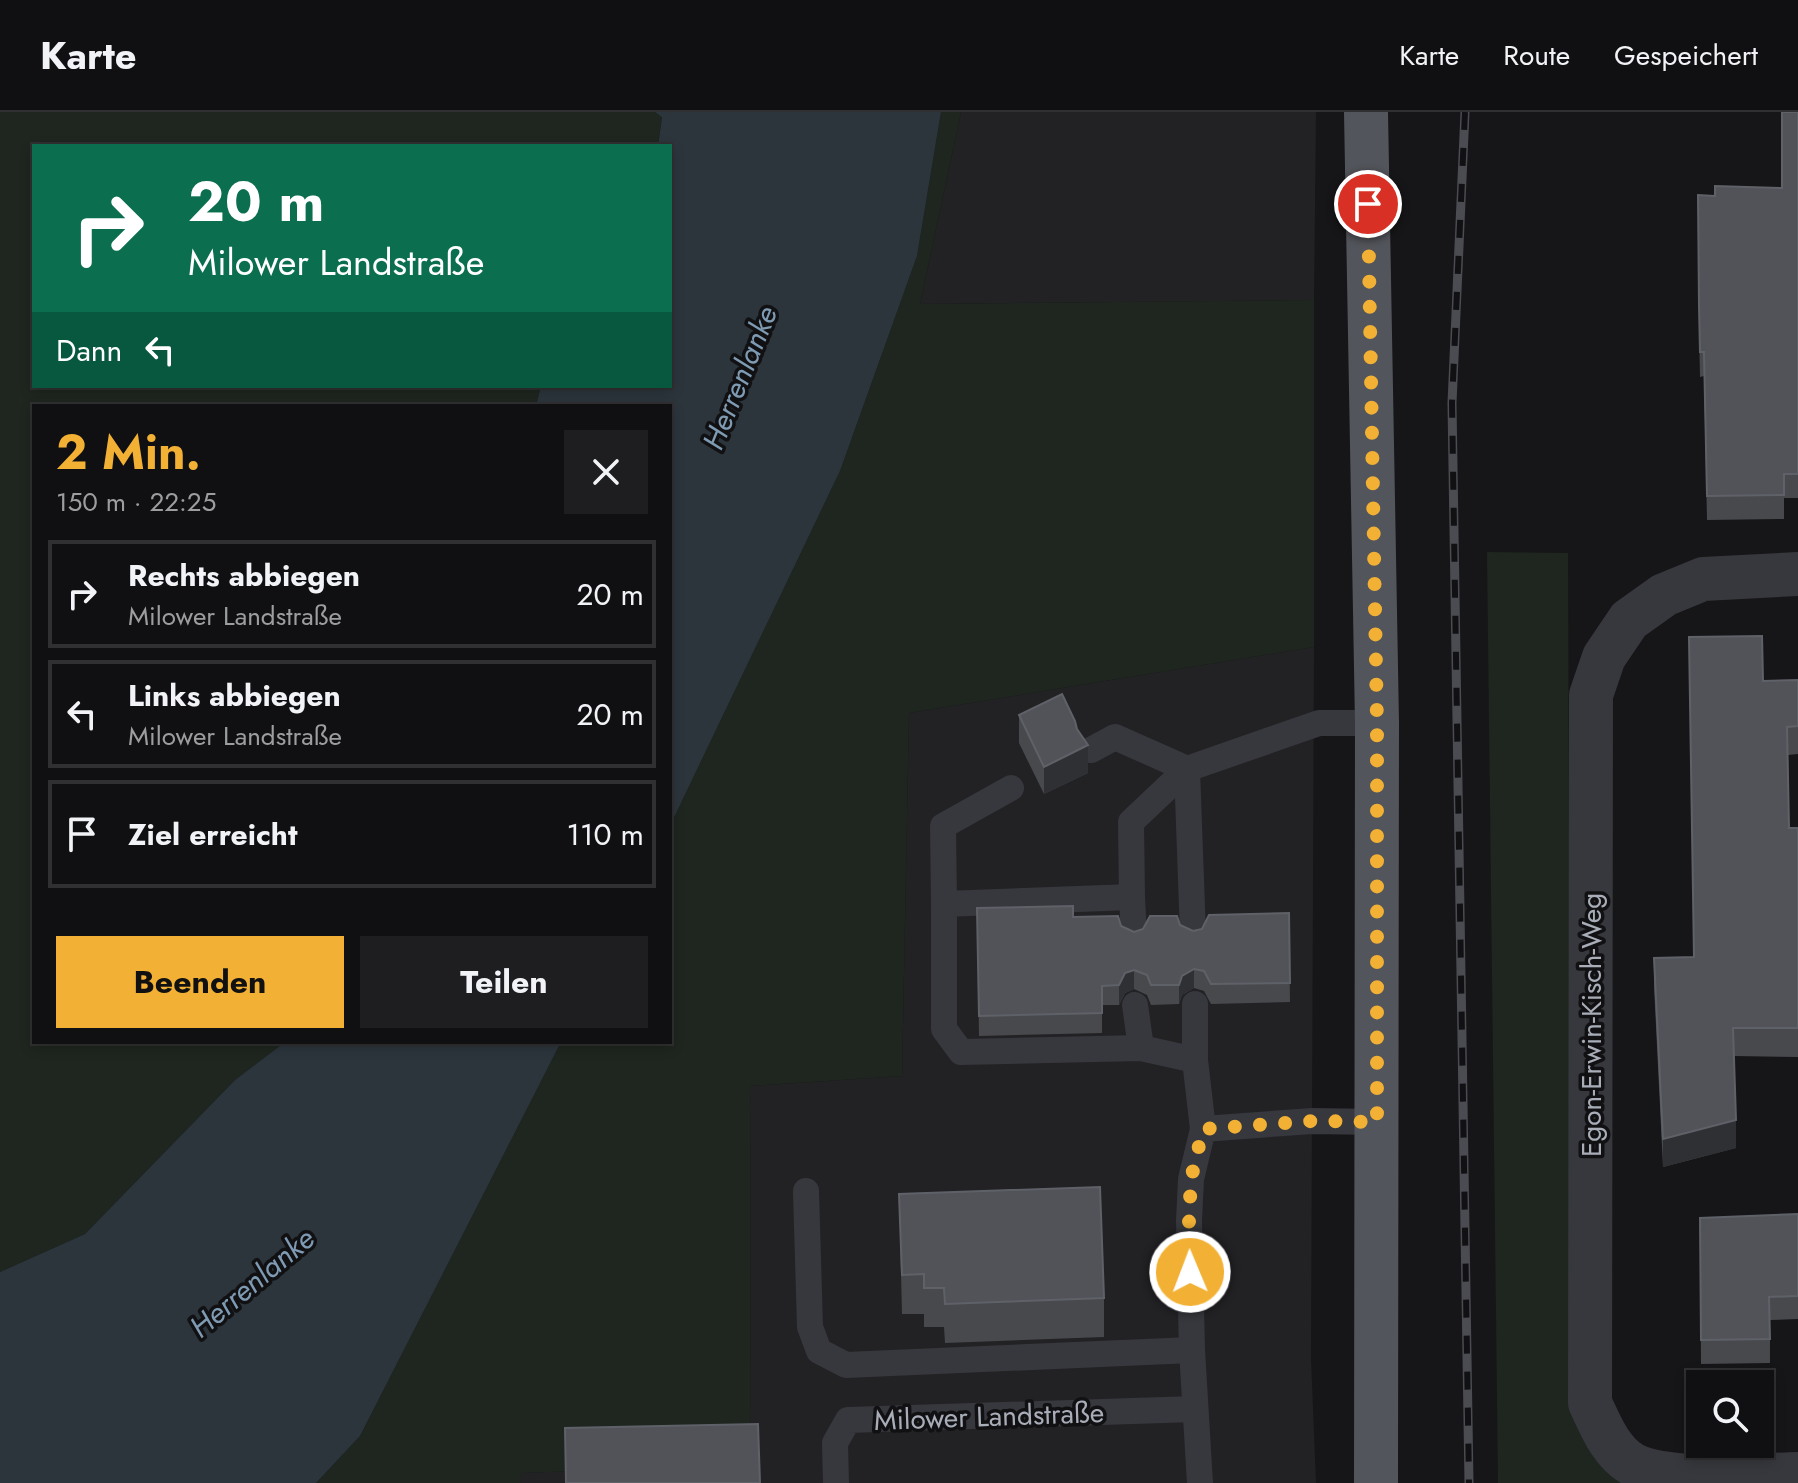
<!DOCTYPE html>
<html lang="de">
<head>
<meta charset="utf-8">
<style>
  :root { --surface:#101012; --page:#1e1e20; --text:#f1f3f6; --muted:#9c9d9f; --line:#303032; --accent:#f2b134 }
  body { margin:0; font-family:Jost,sans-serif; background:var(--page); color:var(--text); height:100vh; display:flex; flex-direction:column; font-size:30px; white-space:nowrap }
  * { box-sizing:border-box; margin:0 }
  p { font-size:26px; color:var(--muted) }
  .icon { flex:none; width:44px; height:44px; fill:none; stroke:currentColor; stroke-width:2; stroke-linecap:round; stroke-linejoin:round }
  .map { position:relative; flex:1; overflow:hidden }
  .panel { position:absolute; left:32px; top:292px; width:640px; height:640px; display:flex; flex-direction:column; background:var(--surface); border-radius:0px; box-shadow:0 4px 12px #0003,0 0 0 2px var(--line) }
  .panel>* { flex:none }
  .top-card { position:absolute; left:32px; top:32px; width:640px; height:244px; border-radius:0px; box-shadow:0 4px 12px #0003,0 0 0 2px var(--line); background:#0b6e4f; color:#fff; overflow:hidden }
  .buttons { position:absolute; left:1686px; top:1258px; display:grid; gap:16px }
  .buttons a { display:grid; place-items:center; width:88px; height:88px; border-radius:0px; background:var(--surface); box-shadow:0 4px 12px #0003,0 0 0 2px var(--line); font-size:40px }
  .pin { position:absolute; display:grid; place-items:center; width:68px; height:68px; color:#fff; margin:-34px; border:4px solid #fff; border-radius:50%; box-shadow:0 2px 8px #0007 }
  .me { position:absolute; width:88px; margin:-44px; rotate:359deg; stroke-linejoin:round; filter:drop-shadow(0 0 6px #0008) }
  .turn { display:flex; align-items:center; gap:28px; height:168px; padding:0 24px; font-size:36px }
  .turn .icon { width:104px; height:104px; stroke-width:2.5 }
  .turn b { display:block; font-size:56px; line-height:68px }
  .then { display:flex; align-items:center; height:76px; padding:0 24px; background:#0003; gap:16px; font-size:30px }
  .round { display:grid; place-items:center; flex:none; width:84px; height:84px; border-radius:0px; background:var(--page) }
  .head { display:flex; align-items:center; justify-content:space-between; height:136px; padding:0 24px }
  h1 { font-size:48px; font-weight:700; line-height:60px; color:var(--accent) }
  .primary-button { display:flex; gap:16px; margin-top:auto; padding:16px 24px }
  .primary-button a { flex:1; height:92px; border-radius:0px; background:var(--accent); color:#111; font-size:32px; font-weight:700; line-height:92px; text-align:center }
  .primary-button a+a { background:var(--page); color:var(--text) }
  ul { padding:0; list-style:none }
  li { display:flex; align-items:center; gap:24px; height:108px; margin:0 16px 12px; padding:0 8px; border:4px solid var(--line); border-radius:0px }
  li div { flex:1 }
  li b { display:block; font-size:30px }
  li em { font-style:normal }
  header { display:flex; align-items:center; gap:48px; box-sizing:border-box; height:112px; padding:0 40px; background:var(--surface); border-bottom:2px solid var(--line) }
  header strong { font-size:38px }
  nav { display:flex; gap:44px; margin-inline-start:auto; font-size:28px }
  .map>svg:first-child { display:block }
  .built { fill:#222225 }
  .green { fill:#1e261f }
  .water { fill:#2c353c }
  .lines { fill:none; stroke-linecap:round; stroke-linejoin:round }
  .service { stroke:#37383d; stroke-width:26 }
  .minor { stroke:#37383d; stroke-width:44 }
  .primary { stroke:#53555c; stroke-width:44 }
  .rail-casing { stroke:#4a4c52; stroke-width:9 }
  .rail { stroke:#111113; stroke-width:6; stroke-dasharray:18; stroke-linecap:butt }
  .wall { fill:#47494d }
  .shaded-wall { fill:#2f3033 }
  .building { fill:#525359; stroke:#5f6168; stroke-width:2 }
  .route { stroke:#f2b134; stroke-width:14; stroke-dasharray:0 25.2 }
  .labels { text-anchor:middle; stroke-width:7; stroke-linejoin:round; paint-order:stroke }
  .street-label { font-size:28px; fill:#a8adb8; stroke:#111113 }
  .water-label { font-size:30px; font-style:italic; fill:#7f9bb3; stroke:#111113 }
</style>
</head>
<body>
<header>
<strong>Karte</strong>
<nav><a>Karte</a><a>Route</a><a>Gespeichert</a></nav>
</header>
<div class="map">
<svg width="1798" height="1371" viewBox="0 0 1798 1371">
  <rect width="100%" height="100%" fill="#161618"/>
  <g class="built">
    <path d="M 961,0 L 1316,0 L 1314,188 L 920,192 Z"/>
    <path d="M 1314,535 L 1311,1246 L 1316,1371 L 520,1371 L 520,1361 L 751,1352 L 750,974 L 902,964 L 909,601 Z"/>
  </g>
  <g class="green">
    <path d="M 0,0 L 655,0 L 662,4 L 658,34 L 34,34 L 34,274 L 541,274 L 536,294 L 34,294 L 34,930 L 285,930 L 235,968 L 85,1122 L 0,1160 Z"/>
    <path d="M 941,0 L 961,0 L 920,192 L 1314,188 L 1314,535 L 909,601 L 902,964 L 750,974 L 751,1353 L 521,1361 L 520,1371 L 316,1371 L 360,1324 L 561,930 L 670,930 L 670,714 L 840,359 L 917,144 Z"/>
    <path d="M 1487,440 L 1568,441 L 1571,1281 L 1625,1371 L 1498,1371 Z"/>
  </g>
  <g class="water">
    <path d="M 655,0 L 941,0 L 917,144 L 840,359 L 670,714 L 670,294 L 536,294 L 541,274 L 670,274 L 670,34 L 658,34 L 662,5 Z"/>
    <path d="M 285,930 L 561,930 L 360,1324 L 316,1371 L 0,1371 L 0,1160 L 85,1122 L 235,968 Z"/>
  </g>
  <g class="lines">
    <g class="service">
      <path d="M 1091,638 L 1115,625 L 1187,657 L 1131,710 L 1132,785 L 944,792 L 944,917 L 961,940 L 1141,936 L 1195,948"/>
      <path d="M 1132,785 L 1134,824"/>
      <path d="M 944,792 L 943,714 L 1011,676"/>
      <path d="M 1193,823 L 1187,657 L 1319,611 L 1377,611"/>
      <path d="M 1195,892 L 1195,948 L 1203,1017"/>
      <path d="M 1135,893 L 1141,936"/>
      <path d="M 806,1079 L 810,1215 L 819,1239 L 846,1253 L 1192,1238"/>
      <path d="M 836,1371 L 835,1331 L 848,1308 L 1195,1297"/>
      <path d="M 1200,1371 L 1192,1238 L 1189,1109 L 1191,1067 L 1203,1017 L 1312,1009 L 1377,1010"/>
    </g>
    <path class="minor" d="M 1798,462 L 1703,467 L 1664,483 L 1629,508 L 1604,545 L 1591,583 L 1590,1291 C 1600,1312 1610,1339 1632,1352 C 1669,1371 1754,1363 1798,1362"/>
    <path class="primary" d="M 1366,0 L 1377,611 L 1376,1371"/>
    <defs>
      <path id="rail" d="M 1465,0 L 1452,291 L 1469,1371"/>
    </defs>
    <use href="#rail" class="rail-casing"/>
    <use href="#rail" class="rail"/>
  </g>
  <g class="wall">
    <path d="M 1798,0 L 1798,386 L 1784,386 L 1784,407 L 1707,408 L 1704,264 L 1700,265 L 1699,217 L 1698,83 L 1715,84 L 1782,76 Z"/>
    <path d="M 1798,568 L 1798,642 L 1788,643 L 1789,716 L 1798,716 L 1798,945 L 1734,944 L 1736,1036 L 1663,1055 L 1654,874 L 1654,846 L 1693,845 L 1763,569 Z"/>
    <path d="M 1019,603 L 1077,617 L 1088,661 L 1044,682 L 1019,631 Z"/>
    <path d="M 977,796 L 1073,805 L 1121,814 L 1134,820 L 1180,813 L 1193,819 L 1289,801 L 1290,890 L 1211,892 L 1204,879 L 1194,876 L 1182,883 L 1179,892 L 1151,893 L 1147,883 L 1134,877 L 1125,881 L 1119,893 L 1102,893 L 1102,921 L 979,924 Z"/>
    <path d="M 899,1082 L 1104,1186 L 1104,1225 L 945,1231 L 944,1215 L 924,1215 L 924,1202 L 902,1202 Z"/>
    <path d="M 1798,1102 L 1798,1207 L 1770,1208 L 1770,1251 L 1701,1252 L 1700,1106 Z"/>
  </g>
  <g class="shaded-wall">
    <path d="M 1088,633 L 1088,661 L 1044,682 L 1044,655 Z"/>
    <path d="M 1194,857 L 1194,876 L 1182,883 L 1179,892 L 1179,873 L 1182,864 Z"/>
    <path d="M 1134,858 L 1134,877 L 1125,881 L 1119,893 L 1119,873 L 1125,861 Z"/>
    <path d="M 1736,1008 L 1736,1036 L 1663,1055 L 1663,1027 Z"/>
  </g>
  <g class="building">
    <path d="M 1782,0 L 1798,0 L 1798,362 L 1784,362 L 1784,383 L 1707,384 L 1704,240 L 1700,240 L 1699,193 L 1698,83 L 1715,84 L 1715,74 L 1782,76 Z"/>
    <path d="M 1762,524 L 1763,569 L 1798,568 L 1798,614 L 1787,615 L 1789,716 L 1798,716 L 1798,916 L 1733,916 L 1736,1008 L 1663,1027 L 1654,846 L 1694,845 L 1689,525 Z"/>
    <path d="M 1062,582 L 1075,609 L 1077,617 L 1088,633 L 1044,655 L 1019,603 Z"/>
    <path d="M 1073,794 L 1073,805 L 1118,804 L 1121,814 L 1134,820 L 1143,817 L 1150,804 L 1177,804 L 1180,813 L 1193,819 L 1202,817 L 1209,803 L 1289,801 L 1290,871 L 1211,872 L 1204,859 L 1194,857 L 1182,864 L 1179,873 L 1151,873 L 1147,863 L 1134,858 L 1125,861 L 1119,873 L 1102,874 L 1102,901 L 979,904 L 977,796 Z"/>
    <path d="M 1100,1075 L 1104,1186 L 945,1192 L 944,1176 L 924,1176 L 924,1162 L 902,1163 L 899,1082 Z"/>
    <path d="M 1798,1102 L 1798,1184 L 1769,1185 L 1770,1227 L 1701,1228 L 1700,1106 Z"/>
    <path d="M 758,1312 L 760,1371 L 566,1371 L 565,1316 Z"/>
  </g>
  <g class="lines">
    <path class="route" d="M 1190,1160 L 1189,1109 L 1191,1067 L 1203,1017 L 1312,1009 L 1377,1010 L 1377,611 L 1368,92"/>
  </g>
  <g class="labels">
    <g class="street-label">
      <text transform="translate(1591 913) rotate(-90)" y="10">Egon-Erwin-Kisch-Weg</text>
      <text transform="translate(989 1304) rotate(-2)" y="10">Milower Landstraße</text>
    </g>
    <g class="water-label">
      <text transform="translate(740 266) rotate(-68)" y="10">Herrenlanke</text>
      <text transform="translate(252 1171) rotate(-40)" y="10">Herrenlanke</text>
    </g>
  </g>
</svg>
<div class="buttons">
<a><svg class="icon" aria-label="search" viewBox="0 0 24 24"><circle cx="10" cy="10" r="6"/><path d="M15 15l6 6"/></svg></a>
</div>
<div class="pin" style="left:1368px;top:92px;background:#d93025"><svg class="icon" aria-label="arrive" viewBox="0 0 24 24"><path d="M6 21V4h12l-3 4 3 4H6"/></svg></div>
<svg class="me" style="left:1190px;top:1160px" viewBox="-20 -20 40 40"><circle r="17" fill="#f2b134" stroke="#fff" stroke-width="3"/><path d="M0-11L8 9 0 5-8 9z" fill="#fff"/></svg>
<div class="top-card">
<div class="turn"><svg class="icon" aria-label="right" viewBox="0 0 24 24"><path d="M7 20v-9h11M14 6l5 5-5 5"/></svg><div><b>20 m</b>Milower Landstraße</div></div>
<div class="then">Dann<svg class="icon" aria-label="left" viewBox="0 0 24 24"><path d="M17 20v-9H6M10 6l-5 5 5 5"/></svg></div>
</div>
<section class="panel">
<div class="head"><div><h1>2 Min.</h1><p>150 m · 22:25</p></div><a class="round"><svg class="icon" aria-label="close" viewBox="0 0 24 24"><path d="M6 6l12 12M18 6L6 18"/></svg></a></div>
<ul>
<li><svg class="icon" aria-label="right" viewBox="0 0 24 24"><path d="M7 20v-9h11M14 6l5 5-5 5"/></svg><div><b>Rechts abbiegen</b><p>Milower Landstraße</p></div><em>20 m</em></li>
<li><svg class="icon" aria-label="left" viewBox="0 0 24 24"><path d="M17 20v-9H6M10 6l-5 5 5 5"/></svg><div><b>Links abbiegen</b><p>Milower Landstraße</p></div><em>20 m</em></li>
<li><svg class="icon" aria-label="arrive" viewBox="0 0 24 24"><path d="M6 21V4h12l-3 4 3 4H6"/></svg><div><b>Ziel erreicht</b></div><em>110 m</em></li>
</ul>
<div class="primary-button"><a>Beenden</a><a>Teilen</a></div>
</section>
</div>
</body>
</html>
